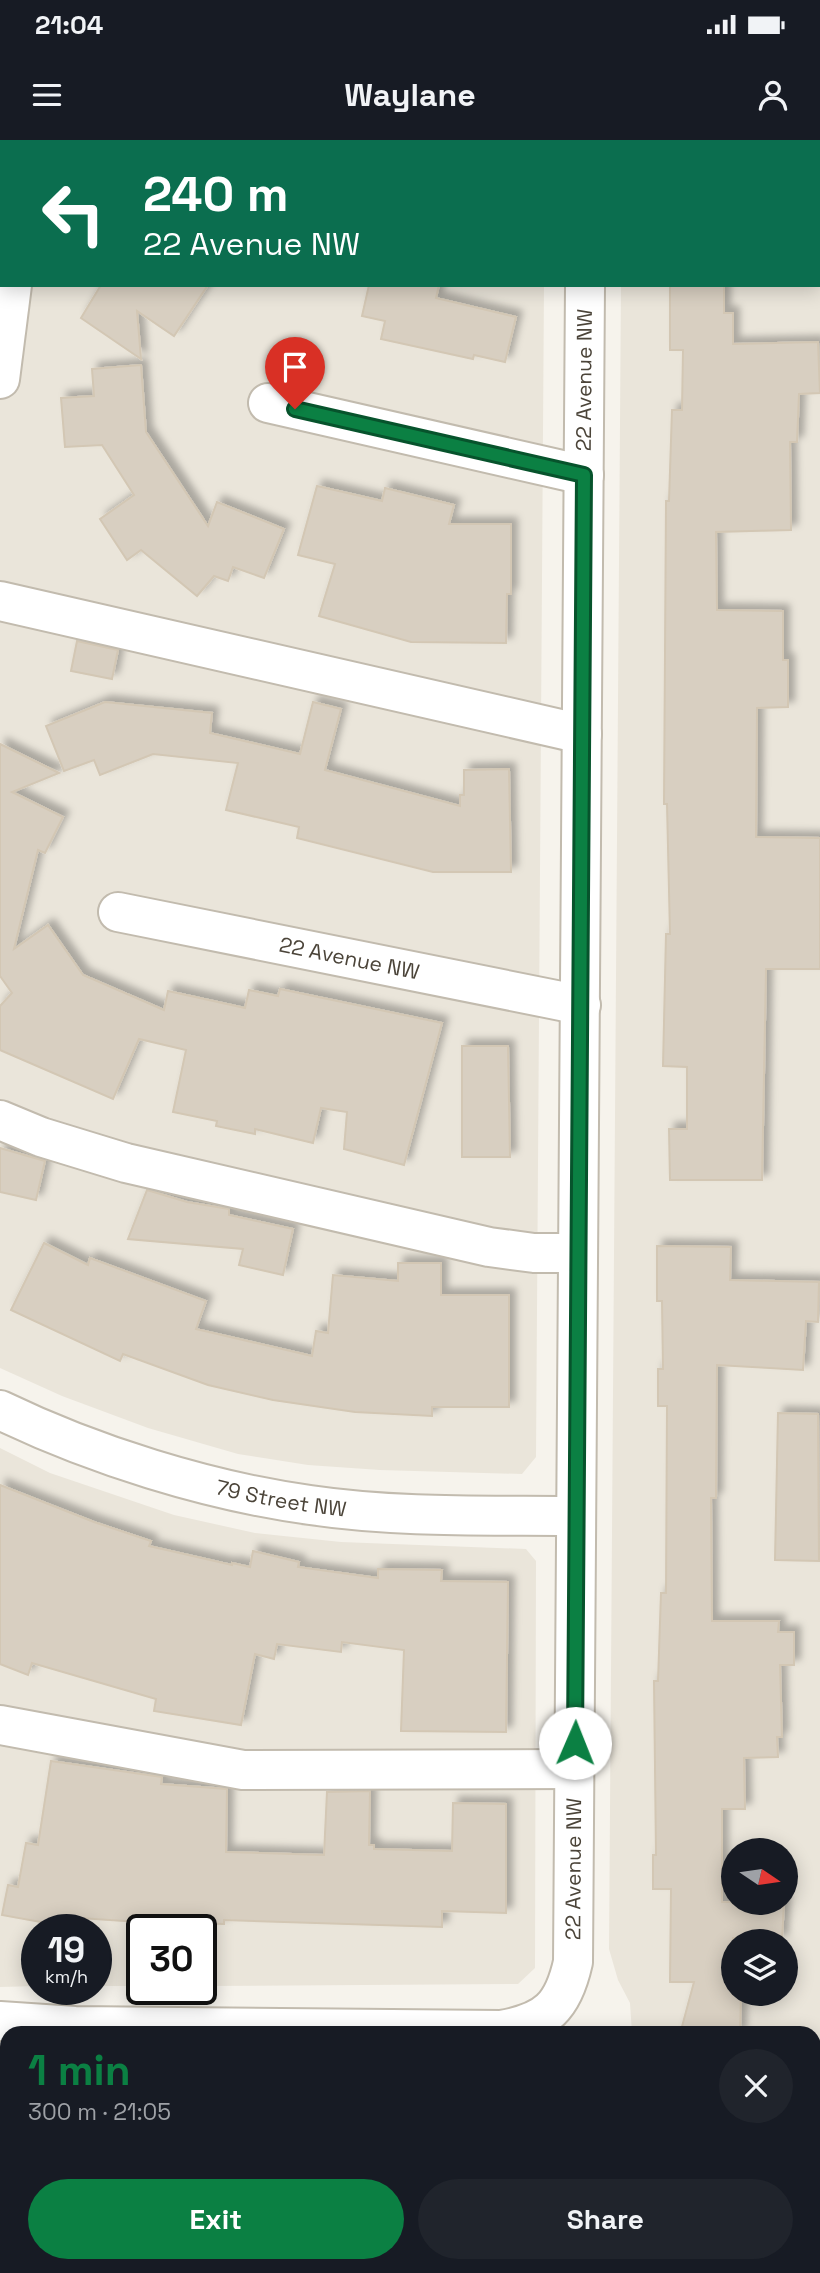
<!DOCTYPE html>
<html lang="en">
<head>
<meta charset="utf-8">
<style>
  :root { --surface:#171b24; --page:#20242c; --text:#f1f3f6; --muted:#9ea1a6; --accent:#0b8043 }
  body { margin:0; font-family:"Space Grotesk",sans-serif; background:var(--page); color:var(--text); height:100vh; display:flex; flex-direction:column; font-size:26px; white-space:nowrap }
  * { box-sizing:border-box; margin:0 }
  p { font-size:23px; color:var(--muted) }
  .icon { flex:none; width:38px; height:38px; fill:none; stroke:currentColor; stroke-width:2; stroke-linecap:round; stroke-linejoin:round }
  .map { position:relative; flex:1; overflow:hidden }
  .sheet { position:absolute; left:0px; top:1886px; width:821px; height:247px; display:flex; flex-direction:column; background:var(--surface); border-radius:21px 21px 0 0; box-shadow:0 4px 18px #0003 }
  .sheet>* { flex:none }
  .top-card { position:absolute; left:0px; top:0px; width:821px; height:147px; box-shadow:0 4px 18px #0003; background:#0b6e4f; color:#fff; overflow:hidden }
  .needle { width:46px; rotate:103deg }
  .tools { position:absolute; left:721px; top:1698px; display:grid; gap:14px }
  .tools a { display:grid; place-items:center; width:77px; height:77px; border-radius:50%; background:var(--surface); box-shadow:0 4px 18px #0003; font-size:35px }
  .speed { position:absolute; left:21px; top:1774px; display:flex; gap:14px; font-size:35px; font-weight:700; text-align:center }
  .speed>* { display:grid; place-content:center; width:91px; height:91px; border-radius:50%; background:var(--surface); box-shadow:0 4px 18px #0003; line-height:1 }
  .speed small { font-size:18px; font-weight:400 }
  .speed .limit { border:4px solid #111; border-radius:10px; background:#fff; color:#111 }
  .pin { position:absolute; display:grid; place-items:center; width:60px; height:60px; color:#fff; margin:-72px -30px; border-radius:50% 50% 50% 0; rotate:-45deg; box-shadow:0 0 7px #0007 }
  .pin .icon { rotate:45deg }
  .me { position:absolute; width:77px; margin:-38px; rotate:1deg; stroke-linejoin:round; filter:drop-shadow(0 0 5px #0008) }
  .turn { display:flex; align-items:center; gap:24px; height:147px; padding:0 28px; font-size:32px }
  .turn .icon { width:91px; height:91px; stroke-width:2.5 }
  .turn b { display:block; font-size:49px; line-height:60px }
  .round { display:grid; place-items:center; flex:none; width:74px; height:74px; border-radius:37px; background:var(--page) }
  .headline { display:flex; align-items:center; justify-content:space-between; height:119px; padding:0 28px }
  h1 { font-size:42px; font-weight:800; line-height:52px; color:var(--accent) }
  .action { display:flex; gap:14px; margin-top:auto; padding:14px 28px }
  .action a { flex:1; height:80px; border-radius:42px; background:var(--accent); color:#fff; font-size:28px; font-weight:800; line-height:80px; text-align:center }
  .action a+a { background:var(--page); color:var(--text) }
  .status { display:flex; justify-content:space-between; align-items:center; height:49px; padding:0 35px; background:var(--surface); direction:ltr }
  .status svg { height:19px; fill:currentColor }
  header { display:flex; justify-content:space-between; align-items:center; height:91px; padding:0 28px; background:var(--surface); font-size:32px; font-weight:800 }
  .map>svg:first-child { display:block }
  .residential { fill:#eae5da; fill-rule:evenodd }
  .building { fill:#d8cfc1; stroke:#d3c7b4; stroke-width:2; filter:url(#shadow) }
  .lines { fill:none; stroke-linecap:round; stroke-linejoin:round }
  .minor-casing { stroke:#c2bbae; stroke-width:42 }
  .minor { stroke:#fff; stroke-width:38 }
  .route-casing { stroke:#07532c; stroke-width:18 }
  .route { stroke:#0b8043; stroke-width:12 }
  .labels { text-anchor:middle; stroke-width:5; stroke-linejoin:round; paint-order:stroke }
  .street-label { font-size:21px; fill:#4b4439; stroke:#fff }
</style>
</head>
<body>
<div class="status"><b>21:04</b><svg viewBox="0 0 49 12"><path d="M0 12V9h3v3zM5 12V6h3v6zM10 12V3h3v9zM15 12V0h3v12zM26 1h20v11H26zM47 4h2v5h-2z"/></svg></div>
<header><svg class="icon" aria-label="menu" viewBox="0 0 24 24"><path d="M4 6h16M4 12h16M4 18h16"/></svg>Waylane<svg class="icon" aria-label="person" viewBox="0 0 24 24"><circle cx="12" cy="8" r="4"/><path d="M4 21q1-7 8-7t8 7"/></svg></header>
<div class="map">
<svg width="820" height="2133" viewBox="0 0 820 2133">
  <defs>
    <filter id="shadow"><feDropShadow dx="6" dy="-6" stdDeviation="3.5" flood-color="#0004"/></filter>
  </defs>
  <rect width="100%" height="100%" fill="#f6f3ec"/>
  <g class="residential">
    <path d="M 0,0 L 545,0 L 2,2 L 2,145 L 544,145 L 536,1317 L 522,1334 L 380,1330 L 308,1325 L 238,1314 L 148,1288 L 62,1256 L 0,1228 Z"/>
    <path d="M 622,0 L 820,0 L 820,1913 L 814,1943 L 814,1894 L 632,1893 L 630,1863 L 618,1840 L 609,1809 L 621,145 L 819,145 L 819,2 ZM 733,1710 L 786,1710 L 786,1762 L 733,1762 ZM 733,1801 L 786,1801 L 786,1853 L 733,1853 Z"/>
    <path d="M 0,1308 L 50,1333 L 174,1375 L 255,1393 L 341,1402 L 526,1409 L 536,1421 L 535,1828 L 518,1844 L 201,1846 L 201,1790 L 142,1790 L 142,1846 L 96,1846 L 96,1790 L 37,1790 L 37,1846 L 0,1847 Z"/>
    <path d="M 0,1914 L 7,1915 L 7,2126 L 271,2126 L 271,2133 L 0,2133 Z"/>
    <path d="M 349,2126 L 775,2126 L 773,2133 L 349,2133 Z"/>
  </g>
  <g class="building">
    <path d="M 101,145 L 208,145 L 174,196 L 137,171 L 141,219 L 81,178 Z"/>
    <path d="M 369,145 L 439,145 L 436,158 L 516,177 L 505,222 L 474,215 L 473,219 L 381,199 L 385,181 L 362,176 Z"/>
    <path d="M 670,145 L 724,145 L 724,173 L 733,173 L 733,204 L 818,202 L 820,253 L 799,254 L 797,302 L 790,302 L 791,390 L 716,392 L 717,470 L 783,471 L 783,520 L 788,520 L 788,567 L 757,568 L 756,697 L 820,698 L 820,829 L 766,829 L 762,1040 L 670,1040 L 669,989 L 687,989 L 687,927 L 663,926 L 666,794 L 670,794 L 667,664 L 664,664 L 666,361 L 669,361 L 672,270 L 682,270 L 683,210 L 670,210 Z"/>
    <path d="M 141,225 L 146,292 L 208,386 L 217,362 L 284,389 L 264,438 L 233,427 L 228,441 L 214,436 L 197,456 L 141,410 L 127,420 L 100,379 L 134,355 L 102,305 L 65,307 L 61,258 L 94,256 L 92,229 Z"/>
    <path d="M 317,346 L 382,361 L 385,348 L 454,365 L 449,384 L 511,384 L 511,454 L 507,454 L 506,503 L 411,502 L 319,476 L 335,424 L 298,415 Z"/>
    <path d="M 77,501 L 118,510 L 112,539 L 71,531 Z"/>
    <path d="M 105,562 L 212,573 L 210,593 L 300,614 L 313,562 L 341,569 L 325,630 L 460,666 L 460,655 L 464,655 L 464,630 L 509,629 L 511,732 L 433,732 L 297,698 L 299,687 L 226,670 L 238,623 L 153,614 L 100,635 L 94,620 L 64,631 L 46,586 Z"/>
    <path d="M 0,604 L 59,633 L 12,652 L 63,677 L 45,713 L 38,710 L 14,809 L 48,785 L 83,835 L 164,870 L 168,851 L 245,868 L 249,850 L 278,856 L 280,849 L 442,883 L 404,1025 L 344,1009 L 347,972 L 321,968 L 313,1003 L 255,989 L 255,994 L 216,986 L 217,981 L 173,972 L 186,910 L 139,899 L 113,959 L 0,910 L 0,866 L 12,853 L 0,836 Z"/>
    <path d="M 462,906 L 508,906 L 510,1017 L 462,1017 Z"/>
    <path d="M 0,1008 L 45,1021 L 36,1060 L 0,1052 Z"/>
    <path d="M 147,1050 L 187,1062 L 229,1069 L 229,1075 L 293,1089 L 283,1135 L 239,1125 L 243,1109 L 128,1099 Z"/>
    <path d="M 44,1103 L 88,1125 L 90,1118 L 206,1161 L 196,1189 L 312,1216 L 316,1191 L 328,1193 L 333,1135 L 398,1141 L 398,1123 L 441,1123 L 441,1155 L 509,1155 L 509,1267 L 432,1267 L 432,1276 L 355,1272 L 273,1260 L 208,1245 L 123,1214 L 120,1221 L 11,1170 Z"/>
    <path d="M 657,1106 L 731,1107 L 730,1140 L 819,1142 L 818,1182 L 806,1181 L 803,1230 L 717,1225 L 716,1358 L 711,1358 L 712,1481 L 779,1481 L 778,1492 L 794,1492 L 794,1525 L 780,1525 L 782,1597 L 777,1597 L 778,1617 L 744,1618 L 745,1669 L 722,1669 L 722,1762 L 784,1762 L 782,1800 L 733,1798 L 733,1853 L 741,1853 L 740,1894 L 680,1894 L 694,1842 L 670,1842 L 671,1749 L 653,1749 L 653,1715 L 656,1715 L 654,1541 L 658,1541 L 661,1453 L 666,1453 L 667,1266 L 658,1266 L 658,1229 L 663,1229 L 662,1161 L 657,1161 Z"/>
    <path d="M 778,1273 L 818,1274 L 819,1421 L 775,1420 Z"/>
    <path d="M 0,1345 L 94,1382 L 151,1401 L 149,1406 L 232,1425 L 232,1423 L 250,1427 L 253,1411 L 299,1422 L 298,1427 L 378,1438 L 378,1429 L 442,1430 L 441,1441 L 508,1442 L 506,1592 L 401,1591 L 404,1510 L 342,1502 L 341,1512 L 277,1504 L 274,1519 L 255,1514 L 241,1585 L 154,1571 L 156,1559 L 32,1523 L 28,1535 L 0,1524 Z"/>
    <path d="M 51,1621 L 162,1637 L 161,1644 L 227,1649 L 226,1712 L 324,1715 L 327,1652 L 370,1651 L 369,1705 L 374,1705 L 374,1709 L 452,1711 L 453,1663 L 506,1664 L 506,1773 L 442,1771 L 442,1787 L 224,1780 L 224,1784 L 140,1782 L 64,1777 L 63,1786 L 2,1775 L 8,1745 L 18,1747 L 26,1703 L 38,1705 Z"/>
  </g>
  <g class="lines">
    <defs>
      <g id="minor">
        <path d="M 254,0 L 262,2"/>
        <path d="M 30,2 L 30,0"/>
        <path d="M 587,2 L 587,0"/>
        <path d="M 0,239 L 12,145"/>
        <path d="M 268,263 L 584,335"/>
        <path d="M 0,461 L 582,594"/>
        <path id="s1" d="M 118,772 L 581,865"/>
        <path d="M 0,980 L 41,997 L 126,1023 L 489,1107 L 534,1113 L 578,1113"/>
        <path id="s2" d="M 0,1270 C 93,1315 208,1351 310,1365 C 398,1378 488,1375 576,1376"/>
        <path d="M 0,1585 L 243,1630 L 574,1629"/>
        <path id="s3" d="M 0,1881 L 75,1886 L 501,1890 C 547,1882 563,1867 573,1822 L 585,145"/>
        <path d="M 308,2133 L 308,2126"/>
      </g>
    </defs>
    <use href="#minor" class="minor-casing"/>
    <use href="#minor" class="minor"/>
  </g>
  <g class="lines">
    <defs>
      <path id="route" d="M 295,269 L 584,335 L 575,1603"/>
    </defs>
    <use href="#route" class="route-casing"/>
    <use href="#route" class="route"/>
  </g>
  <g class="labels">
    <g class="street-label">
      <text dy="7" stroke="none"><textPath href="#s3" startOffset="2191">22 Avenue NW</textPath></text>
      <text dy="7" stroke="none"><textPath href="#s1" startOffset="236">22 Avenue NW</textPath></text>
      <text dy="7" stroke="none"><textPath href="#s2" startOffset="296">79 Street NW</textPath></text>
      <text dy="7" stroke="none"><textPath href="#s3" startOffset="702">22 Avenue NW</textPath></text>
    </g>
  </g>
</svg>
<div class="tools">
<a><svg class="needle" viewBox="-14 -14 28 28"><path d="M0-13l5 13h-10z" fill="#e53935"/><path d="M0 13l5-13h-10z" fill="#9ea1a6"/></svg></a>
<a><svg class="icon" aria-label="layers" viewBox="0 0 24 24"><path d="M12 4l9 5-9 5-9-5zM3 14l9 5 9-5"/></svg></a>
</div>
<div class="speed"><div>19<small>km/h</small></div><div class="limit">30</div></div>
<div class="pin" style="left:295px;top:269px;background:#d93025"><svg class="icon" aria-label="arrive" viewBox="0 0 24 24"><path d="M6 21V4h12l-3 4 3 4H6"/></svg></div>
<svg class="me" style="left:575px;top:1603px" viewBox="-20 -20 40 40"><circle r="19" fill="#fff"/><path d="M0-13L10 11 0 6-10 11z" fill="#0b8043"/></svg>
<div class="top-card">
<div class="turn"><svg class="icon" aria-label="left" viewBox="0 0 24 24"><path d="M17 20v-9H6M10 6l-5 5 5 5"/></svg><div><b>240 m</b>22 Avenue NW</div></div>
</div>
<section class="sheet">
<div class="headline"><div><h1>1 min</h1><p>300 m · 21:05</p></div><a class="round"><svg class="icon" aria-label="close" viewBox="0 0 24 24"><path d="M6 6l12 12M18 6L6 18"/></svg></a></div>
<div class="action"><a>Exit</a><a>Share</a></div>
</section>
</div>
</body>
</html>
